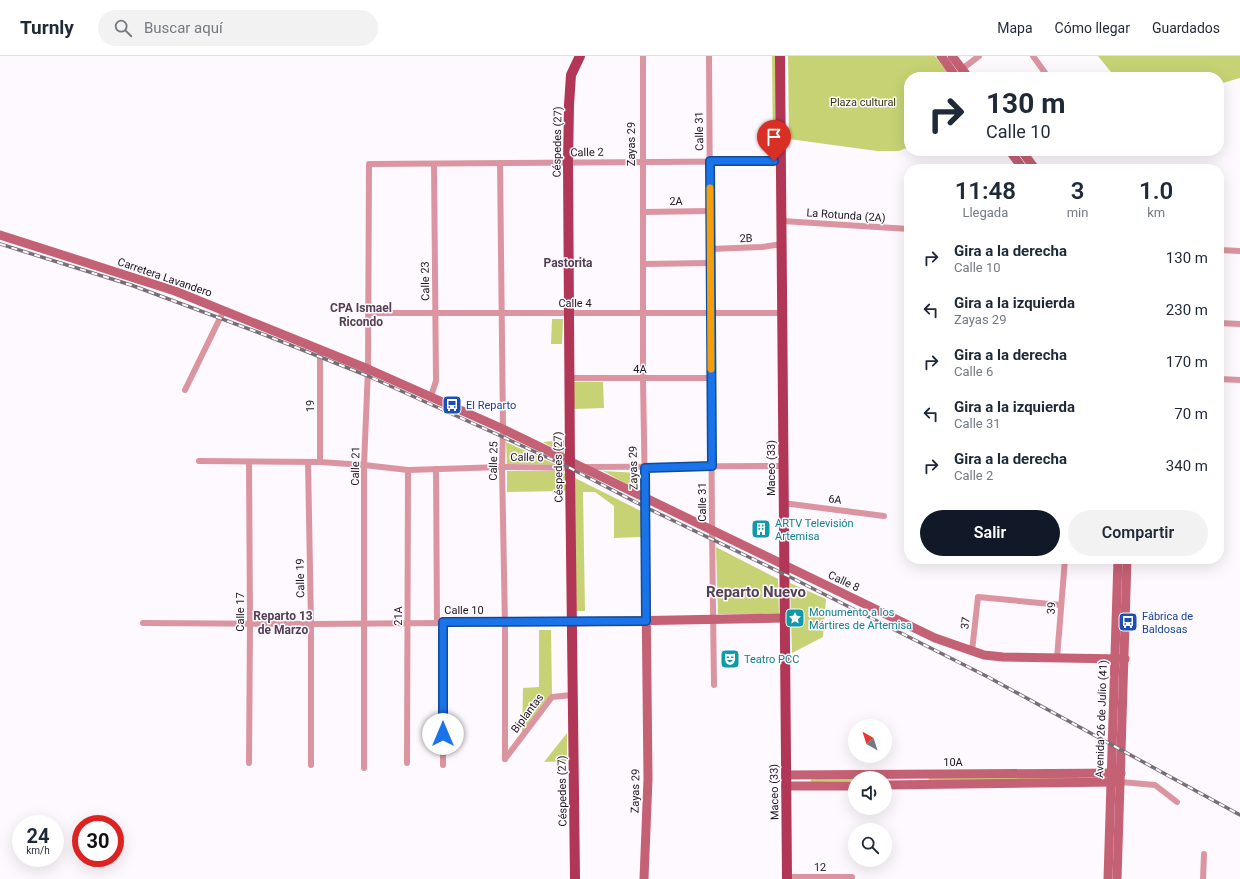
<!DOCTYPE html>
<html lang="es">
<head>
<meta charset="utf-8">
<style>
  :root { --surface:#fff; --page:#f2f2f3; --text:#1f2937; --muted:#747a83; --line:#e0e1e3; --accent:#111827 }
  body { margin:0; font-family:Roboto,sans-serif; background:var(--page); color:var(--text); height:100vh; display:flex; flex-direction:column; font-size:15px; white-space:nowrap }
  * { box-sizing:border-box; margin:0 }
  p { font-size:13px; color:var(--muted) }
  .icon { flex:none; width:22px; height:22px; fill:none; stroke:currentColor; stroke-width:2; stroke-linecap:round; stroke-linejoin:round }
  .map { position:relative; flex:1; overflow:hidden }
  .panel { position:absolute; left:904px; top:108px; width:320px; height:400px; display:flex; flex-direction:column; background:var(--surface); border-radius:16px; box-shadow:0 4px 16px #0002 }
  .panel>* { flex:none }
  .hud { position:absolute; left:904px; top:16px; width:320px; height:84px; border-radius:16px; box-shadow:0 4px 16px #0002; background:#fff; color:var(--text); overflow:hidden }
  .needle { width:26px; rotate:321deg }
  .buttons { position:absolute; left:848px; top:663px; display:grid; gap:8px }
  .buttons a { display:grid; place-items:center; width:44px; height:44px; border-radius:50%; background:var(--surface); box-shadow:0 4px 16px #0002; font-size:20px }
  .speed { position:absolute; left:12px; top:759px; display:flex; gap:8px; font-size:20px; font-weight:700; text-align:center }
  .speed>* { display:grid; place-content:center; width:52px; height:52px; border-radius:50%; background:var(--surface); box-shadow:0 4px 16px #0002; line-height:1 }
  .speed small { font-size:10px; font-weight:400 }
  .speed .limit { border:6px solid #d22; background:#fff; color:#111 }
  .pin { position:absolute; display:grid; place-items:center; width:34px; height:34px; color:#fff; margin:-41px -17px; border-radius:50% 50% 50% 0; rotate:-45deg; box-shadow:0 0 4px #0007 }
  .pin .icon { rotate:45deg }
  .me { position:absolute; width:44px; margin:-22px; rotate:0deg; stroke-linejoin:round; filter:drop-shadow(0 0 3px #0008) }
  .turn { display:flex; align-items:center; gap:14px; height:84px; padding:0 16px; font-size:18px }
  .turn .icon { width:52px; height:52px; stroke-width:2.5 }
  .turn b { display:block; font-size:28px; line-height:34px }
  .eta { display:flex; justify-content:space-evenly; align-items:center; height:68px; text-align:center }
  .eta b { font-size:24px; font-weight:600; line-height:28px }
  .button { display:flex; gap:8px; margin-top:auto; padding:8px 16px }
  .button a { flex:1; height:46px; border-radius:24px; background:var(--accent); color:#fff; font-size:16px; font-weight:600; line-height:46px; text-align:center }
  .button a+a { background:var(--page); color:var(--text) }
  ul { padding:0; list-style:none }
  li { display:flex; align-items:center; gap:12px; height:52px; padding:0 16px }
  li div { flex:1 }
  li b { display:block; font-size:15px }
  li em { font-style:normal }
  header { display:flex; align-items:center; gap:24px; box-sizing:border-box; height:56px; padding:0 20px; background:var(--surface); border-bottom:1px solid var(--line) }
  header strong { font-size:19px }
  nav { display:flex; gap:22px; margin-inline-start:auto; font-size:14px }
  .search { width:280px; height:36px; background:var(--page); display:flex; align-items:center; gap:10px; box-sizing:border-box; padding:0 14px; border-radius:22px; color:var(--muted); font-size:15px }
  .map>svg:first-child { display:block }
  .green { fill:#c7d274 }
  .lines { fill:none; stroke-linecap:round; stroke-linejoin:round }
  .street { stroke:#db95a0; stroke-width:6 }
  .secondary { stroke:#c56174; stroke-width:9 }
  .primary { stroke:#b23656; stroke-width:10 }
  .rail-casing { stroke:#766f76; stroke-width:3.5 }
  .rail { stroke:#fef9fe; stroke-width:2; stroke-dasharray:6; stroke-linecap:butt }
  .route-casing { stroke:#114b97; stroke-width:10 }
  .route { stroke:#1a73e8; stroke-width:7 }
  .slow { stroke:#f59e0b; stroke-width:7 }
  .labels { text-anchor:middle; stroke-width:3; stroke-linejoin:round; paint-order:stroke }
  .park-label { font-size:11px; fill:#35390d; stroke:#fef9fe }
  .street-label { font-size:11px; fill:#1e161f; stroke:#fef9fe }
  .transit-label { font-size:11px; fill:#164399; stroke:#fef9fe; text-anchor:start }
  .culture-label { font-size:11px; fill:#0d838f; stroke:#fef9fe; text-anchor:start }
  .neighbourhood-label { font-size:12px; font-weight:bold; fill:#534054; stroke:#fef9fe }
  .district-label { font-size:15px; font-weight:bold; fill:#534054; stroke:#fef9fe }
</style>
</head>
<body>
<header>
<strong>Turnly</strong>
<div class="search"><svg class="icon" aria-label="search" viewBox="0 0 24 24"><circle cx="10" cy="10" r="6"/><path d="M15 15l6 6"/></svg>Buscar aquí</div>
<nav><a>Mapa</a><a>Cómo llegar</a><a>Guardados</a></nav>
</header>
<div class="map">
<svg width="1240" height="823" viewBox="0 0 1240 823">
  <rect width="100%" height="100%" fill="#fef9fe"/>
  <g class="green">
    <path d="M 772,0 L 776,0 L 778,103 L 773,103 Z"/>
    <path d="M 788,0 L 935,0 L 951,21 L 909,21 L 909,91 L 899,95 L 877,95 L 789,83 Z"/>
    <path d="M 1098,0 L 1240,0 L 1240,22 L 1219,28 L 1219,21 L 1115,21 Z"/>
    <path d="M 552,263 L 563,263 L 562,288 L 551,288 Z"/>
    <path d="M 573,326 L 603,326 L 604,352 L 573,353 Z"/>
    <path d="M 564,384 L 564,398 L 543,386 Z"/>
    <path d="M 506,386 L 557,409 L 507,408 Z"/>
    <path d="M 507,415 L 563,415 L 565,418 L 565,435 L 507,436 Z"/>
    <path d="M 603,415 L 638,417 L 638,434 Z"/>
    <path d="M 575,422 L 641,455 L 641,481 L 614,482 L 614,450 L 595,436 L 583,436 L 585,555 L 576,555 Z"/>
    <path d="M 716,491 L 778,523 L 779,558 L 718,558 Z"/>
    <path d="M 790,527 L 826,543 L 823,581 L 792,597 Z"/>
    <path d="M 539,574 L 551,574 L 552,639 L 522,677 L 523,632 L 539,631 Z"/>
    <path d="M 567,677 L 567,705 L 544,706 Z"/>
    <path d="M 1078,721 L 1078,724 L 929,724 L 928,722 Z"/>
    <path d="M 855,722 L 855,725 L 812,726 L 810,725 L 812,723 Z"/>
  </g>
  <g class="lines">
    <g class="street">
      <path d="M 643,0 L 643,323 L 645,442"/>
      <path d="M 709,0 L 712,474 L 714,629"/>
      <path d="M 1033,0 L 1048,21"/>
      <path d="M 962,13 L 979,0"/>
      <path d="M 500,107 L 503,373 L 502,411 L 505,570 L 505,703"/>
      <path d="M 643,156 L 710,155"/>
      <path d="M 782,165 L 909,173"/>
      <path d="M 710,193 L 762,191 L 782,188"/>
      <path d="M 1219,194 L 1240,195"/>
      <path d="M 643,208 L 710,207"/>
      <path d="M 368,257 L 783,257"/>
      <path d="M 1219,267 L 1240,268"/>
      <path d="M 320,294 L 320,406"/>
      <path d="M 569,322 L 711,322"/>
      <path d="M 1219,323 L 1240,324"/>
      <path d="M 185,334 L 224,254"/>
      <path d="M 431,340 L 436,325 L 434,108"/>
      <path d="M 199,405 L 320,406 L 364,409 L 408,414 L 502,411 L 572,412"/>
      <path d="M 249,406 L 250,567 L 249,707"/>
      <path d="M 308,406 L 311,568 L 311,709"/>
      <path d="M 585,411 L 783,410"/>
      <path d="M 436,413 L 437,566"/>
      <path d="M 783,447 L 884,460"/>
      <path d="M 143,567 L 311,568 L 571,566"/>
      <path d="M 972,595 L 978,541 L 1061,549"/>
      <path d="M 1057,602 L 1065,503"/>
      <path d="M 505,703 L 552,641 L 572,639"/>
      <path d="M 407,707 L 408,414"/>
      <path d="M 443,709 L 443,566"/>
      <path d="M 364,712 L 364,409 L 368,313 L 369,108 L 782,105"/>
      <path d="M 1121,726 L 1155,729 L 1177,746"/>
      <path d="M 787,821 L 852,821"/>
      <path d="M 1203,823 L 1204,798"/>
    </g>
    <g class="secondary">
      <path d="M 941,0 L 956,21"/>
      <path d="M 952,0 L 968,21"/>
      <path d="M 1010,95 L 1023,113"/>
      <path d="M 1022,95 L 1035,113"/>
      <path d="M 0,179 L 175,235 L 368,313 L 503,373 L 935,582 L 984,599 L 1003,601 L 1125,603"/>
      <path d="M 571,566 L 784,562"/>
      <path d="M 786,719 L 1121,717"/>
      <path d="M 885,729 L 1116,726"/>
      <path d="M 786,730 L 855,730"/>
      <path d="M 644,823 L 648,723 L 645,442"/>
      <path d="M 1108,823 L 1118,503"/>
      <path d="M 1117,823 L 1127,503"/>
    </g>
    <g class="primary">
      <path d="M 780,0 L 787,823"/>
      <path d="M 575,823 L 570,412 L 568,107 L 569,49 L 571,19 L 580,0"/>
    </g>
    <defs>
      <path id="rail" d="M 0,188 L 131,229 L 265,279 L 368,320 L 503,381 L 570,412 L 645,451 L 784,518 L 988,621 L 1240,759"/>
    </defs>
    <use href="#rail" class="rail-casing"/>
    <use href="#rail" class="rail"/>
  </g>
  <g class="lines">
    <defs>
      <path id="route" d="M 443,678 L 443,566 L 646,565 L 645,412 L 712,410 L 710,105 L 774,105"/>
    </defs>
    <use href="#route" class="route-casing"/>
    <use href="#route" class="route"/>
    <path class="slow" d="M 710,132 L 711,313"/>
  </g>
  <defs>
    <symbol id="bus-square" viewBox="-11 -11 22 22"><rect x="-9" y="-9" width="18" height="18" rx="4" fill="#1a4fb4" stroke="#fef9fe"/><path d="M-5-6H5V4H4V6H2V4H-2V6H-4V4H-5ZM-3.5-4V0h7V-4ZM-3.5 1.2v1.5H-2V1.2ZM2 1.2v1.5H3.5V1.2Z" fill="#fff"/></symbol>
    <symbol id="building-square" viewBox="-11 -11 22 22"><rect x="-9" y="-9" width="18" height="18" rx="4" fill="#0f9aa8" stroke="#fef9fe"/><path d="M-4-6H4V6H1V3H-1V6H-4ZM-2.5-4.3h1.7v1.8h-1.7ZM.8-4.3h1.7v1.8H.8ZM-2.5-1h1.7V.8h-1.7ZM.8-1h1.7V.8H.8Z" fill="#fff"/></symbol>
    <symbol id="sight-square" viewBox="-11 -11 22 22"><rect x="-9" y="-9" width="18" height="18" rx="4" fill="#0f9aa8" stroke="#fef9fe"/><path d="M0-6L1.8-2.2L6-1.7L2.9 1.2L3.7 5.4L0 3.3L-3.7 5.4L-2.9 1.2L-6-1.7L-1.8-2.2Z" fill="#fff"/></symbol>
    <symbol id="theatre-square" viewBox="-11 -11 22 22"><rect x="-9" y="-9" width="18" height="18" rx="4" fill="#0f9aa8" stroke="#fef9fe"/><path d="M-5-5.5Q0-4 5-5.5V0Q5 5 0 6Q-5 5-5 0ZM-3.3-2.5H-1v1.5H-3.3ZM1-2.5H3.3v1.5H1ZM-2.8 1Q0 5.5 2.8 1Z" fill="#fff"/></symbol>
  </defs>
  <g fill-rule="evenodd">
    <use href="#bus-square" x="441" y="338" width="22" height="22"/>
    <use href="#building-square" x="750" y="462" width="22" height="22"/>
    <use href="#sight-square" x="784" y="551" width="22" height="22"/>
    <use href="#bus-square" x="1117" y="555" width="22" height="22"/>
    <use href="#theatre-square" x="719" y="592" width="22" height="22"/>
  </g>
  <g class="labels">
    <g class="park-label">
      <text x="863" y="50">Plaza cultural</text>
    </g>
    <g class="street-label">
      <text transform="translate(699 75) rotate(-91)" y="4">Calle 31</text>
      <text transform="translate(557 86) rotate(-89)" y="4">Céspedes (27)</text>
      <text transform="translate(631 88) rotate(-90)" y="4">Zayas 29</text>
      <text transform="translate(587 96) rotate(-1)" y="4">Calle 2</text>
      <text transform="translate(676 145) rotate(-1)" y="4">2A</text>
      <text transform="translate(846 159) rotate(4)" y="4">La Rotunda (2A)</text>
      <text transform="translate(746 182) rotate(-2)" y="4">2B</text>
      <text transform="translate(165 221) rotate(19)" y="4">Carretera Lavandero</text>
      <text transform="translate(425 225) rotate(-91)" y="4">Calle 23</text>
      <text x="575" y="251">Calle 4</text>
      <text x="640" y="317">4A</text>
      <text transform="translate(310 350) rotate(-90)" y="4">19</text>
      <text transform="translate(527 401) rotate(1)" y="4">Calle 6</text>
      <text transform="translate(493 405) rotate(-89)" y="4">Calle 25</text>
      <text transform="translate(355 410) rotate(-89)" y="4">Calle 21</text>
      <text transform="translate(558 411) rotate(-91)" y="4">Céspedes (27)</text>
      <text transform="translate(633 412) rotate(-91)" y="4">Zayas 29</text>
      <text transform="translate(771 412) rotate(-90)" y="4">Maceo (33)</text>
      <text transform="translate(835 443) rotate(7)" y="4">6A</text>
      <text transform="translate(702 446) rotate(-90)" y="4">Calle 31</text>
      <text transform="translate(300 522) rotate(-91)" y="4">Calle 19</text>
      <text transform="translate(844 525) rotate(25)" y="4">Calle 8</text>
      <text transform="translate(1051 552) rotate(-86)" y="4">39</text>
      <text x="464" y="558">Calle 10</text>
      <text transform="translate(240 556) rotate(-90)" y="4">Calle 17</text>
      <text transform="translate(398 560) rotate(-90)" y="4">21A</text>
      <text transform="translate(965 567) rotate(-84)" y="4">37</text>
      <text transform="translate(527 657) rotate(-53)" y="4">Biplantas</text>
      <text transform="translate(1101 663) rotate(-88)" y="4">Avenida 26 de Julio (41)</text>
      <text x="953" y="710">10A</text>
      <text transform="translate(562 735) rotate(-91)" y="4">Céspedes (27)</text>
      <text transform="translate(635 735) rotate(-89)" y="4">Zayas 29</text>
      <text transform="translate(774 736) rotate(-91)" y="4">Maceo (33)</text>
      <text transform="translate(820 811) rotate(-1)" y="4">12</text>
    </g>
    <g class="transit-label">
      <text x="466" y="353">El Reparto</text>
      <text x="1142" y="564">Fábrica de<tspan x="1142" dy="13">Baldosas</tspan></text>
    </g>
    <g class="culture-label">
      <text x="775" y="471">ARTV Televisión<tspan x="775" dy="13">Artemisa</tspan></text>
      <text x="809" y="560">Monumento a los<tspan x="809" dy="13">Mártires de Artemisa</tspan></text>
      <text x="744" y="607">Teatro PCC</text>
    </g>
    <g class="neighbourhood-label">
      <text x="568" y="211">Pastorita</text>
      <text x="361" y="256">CPA Ismael<tspan x="361" dy="14">Ricondo</tspan></text>
      <text x="283" y="564">Reparto 13<tspan x="283" dy="14">de Marzo</tspan></text>
    </g>
    <g class="district-label">
      <text x="756" y="541">Reparto Nuevo</text>
    </g>
  </g>
</svg>
<div class="buttons">
<a><svg class="needle" viewBox="-14 -14 28 28"><path d="M0-13l5 13h-10z" fill="#e53935"/><path d="M0 13l5-13h-10z" fill="#747a83"/></svg></a>
<a><svg class="icon" aria-label="sound" viewBox="0 0 24 24"><path d="M4 9h4l5-4v14l-5-4H4zM17 9q2 3 0 6"/></svg></a>
<a><svg class="icon" aria-label="search" viewBox="0 0 24 24"><circle cx="10" cy="10" r="6"/><path d="M15 15l6 6"/></svg></a>
</div>
<div class="speed"><div>24<small>km/h</small></div><div class="limit">30</div></div>
<div class="pin" style="left:774px;top:105px;background:#d93025"><svg class="icon" aria-label="arrive" viewBox="0 0 24 24"><path d="M6 21V4h12l-3 4 3 4H6"/></svg></div>
<svg class="me" style="left:443px;top:678px" viewBox="-20 -20 40 40"><circle r="19" fill="#fff"/><path d="M0-13L10 11 0 6-10 11z" fill="#1a73e8"/></svg>
<div class="hud">
<div class="turn"><svg class="icon" aria-label="right" viewBox="0 0 24 24"><path d="M7 20v-9h11M14 6l5 5-5 5"/></svg><div><b>130 m</b>Calle 10</div></div>
</div>
<section class="panel">
<div class="eta">
<div><b>11:48</b><p>Llegada</p></div>
<div><b>3</b><p>min</p></div>
<div><b>1.0</b><p>km</p></div>
</div>
<ul>
<li><svg class="icon" aria-label="right" viewBox="0 0 24 24"><path d="M7 20v-9h11M14 6l5 5-5 5"/></svg><div><b>Gira a la derecha</b><p>Calle 10</p></div><em>130 m</em></li>
<li><svg class="icon" aria-label="left" viewBox="0 0 24 24"><path d="M17 20v-9H6M10 6l-5 5 5 5"/></svg><div><b>Gira a la izquierda</b><p>Zayas 29</p></div><em>230 m</em></li>
<li><svg class="icon" aria-label="right" viewBox="0 0 24 24"><path d="M7 20v-9h11M14 6l5 5-5 5"/></svg><div><b>Gira a la derecha</b><p>Calle 6</p></div><em>170 m</em></li>
<li><svg class="icon" aria-label="left" viewBox="0 0 24 24"><path d="M17 20v-9H6M10 6l-5 5 5 5"/></svg><div><b>Gira a la izquierda</b><p>Calle 31</p></div><em>70 m</em></li>
<li><svg class="icon" aria-label="right" viewBox="0 0 24 24"><path d="M7 20v-9h11M14 6l5 5-5 5"/></svg><div><b>Gira a la derecha</b><p>Calle 2</p></div><em>340 m</em></li>
</ul>
<div class="button"><a>Salir</a><a>Compartir</a></div>
</section>
</div>
</body>
</html>
